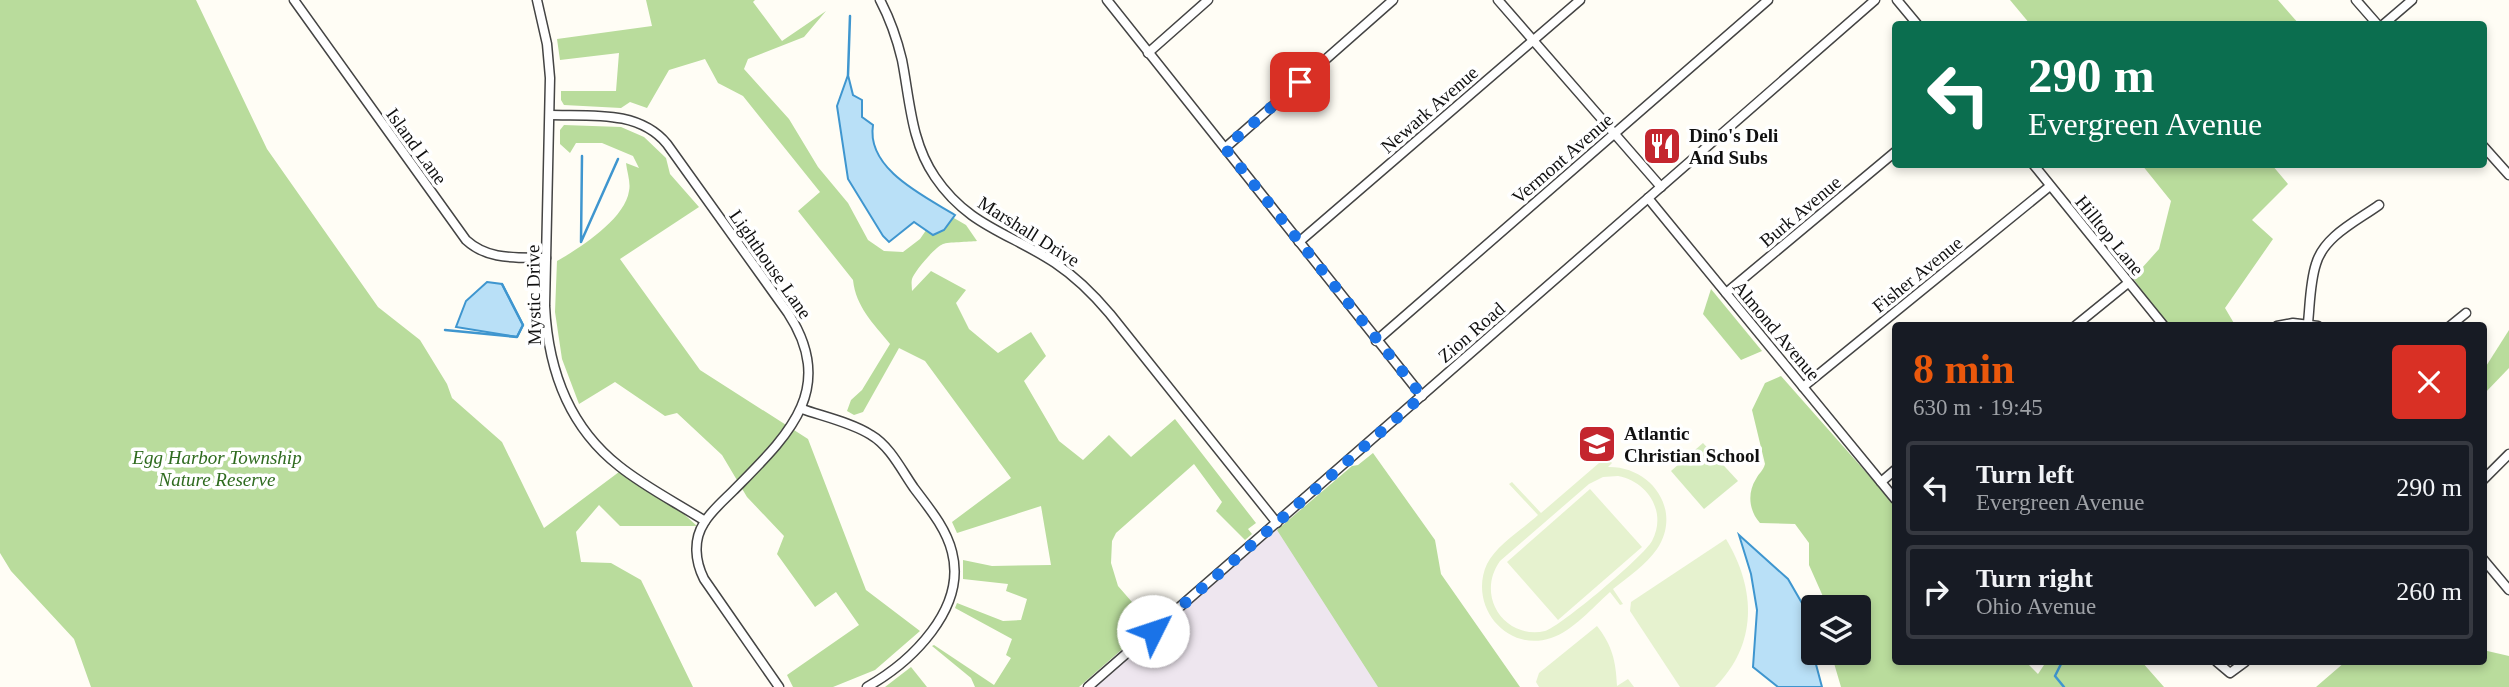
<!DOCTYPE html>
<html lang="en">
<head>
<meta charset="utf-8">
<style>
  :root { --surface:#171b24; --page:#242831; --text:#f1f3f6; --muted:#9ea1a6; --line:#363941; --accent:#ea580c }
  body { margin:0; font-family:"Times New Roman",serif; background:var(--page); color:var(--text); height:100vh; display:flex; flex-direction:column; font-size:26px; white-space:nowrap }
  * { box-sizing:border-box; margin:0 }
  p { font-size:23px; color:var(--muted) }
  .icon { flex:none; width:38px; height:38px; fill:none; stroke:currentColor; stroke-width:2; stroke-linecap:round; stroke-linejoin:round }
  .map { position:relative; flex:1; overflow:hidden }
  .side { position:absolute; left:1892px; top:322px; width:595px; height:343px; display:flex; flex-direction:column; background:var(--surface); border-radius:7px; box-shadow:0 4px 10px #0003 }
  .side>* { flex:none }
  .hud { position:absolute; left:1892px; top:21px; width:595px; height:147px; border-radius:7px; box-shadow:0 4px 10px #0003; background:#0b6e4f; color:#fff; overflow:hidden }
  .fabs { position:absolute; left:1801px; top:595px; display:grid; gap:14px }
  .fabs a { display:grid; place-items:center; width:70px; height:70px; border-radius:7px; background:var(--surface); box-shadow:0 4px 10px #0003; font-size:35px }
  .pin { position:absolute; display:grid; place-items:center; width:60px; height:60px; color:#fff; margin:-30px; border-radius:14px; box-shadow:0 4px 10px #0006 }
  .me { position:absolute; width:77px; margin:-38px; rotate:49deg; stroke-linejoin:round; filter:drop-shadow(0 0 5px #0008) }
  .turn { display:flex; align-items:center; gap:24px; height:147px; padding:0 21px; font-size:32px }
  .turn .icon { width:91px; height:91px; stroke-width:2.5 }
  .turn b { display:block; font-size:49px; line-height:60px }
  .round { display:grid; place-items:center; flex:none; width:74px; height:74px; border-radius:7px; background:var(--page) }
  .headline { display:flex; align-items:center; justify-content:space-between; height:119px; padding:0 21px }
  h1 { font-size:42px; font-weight:600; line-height:52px; color:var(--accent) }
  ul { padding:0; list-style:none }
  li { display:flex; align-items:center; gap:21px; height:94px; margin:0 14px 10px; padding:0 7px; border:4px solid var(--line); border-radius:7px }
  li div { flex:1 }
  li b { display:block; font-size:26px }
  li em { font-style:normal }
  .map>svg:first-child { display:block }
  .industrial { fill:#eee6ef }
  .green { fill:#d5ebbd }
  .forest { fill:#b9dc9c }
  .pitch { fill:#e6f2cf; fill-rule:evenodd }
  .water { fill:#b9e0f7; stroke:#3f96cf; stroke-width:2 }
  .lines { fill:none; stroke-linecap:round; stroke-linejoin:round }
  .stream { stroke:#3f96cf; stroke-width:2.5 }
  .minor-casing { stroke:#444; stroke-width:11 }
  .minor { stroke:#fff; stroke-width:8 }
  .route { stroke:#1a73e8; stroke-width:12; stroke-dasharray:0 21.6 }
  .labels { text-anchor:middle; stroke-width:7; stroke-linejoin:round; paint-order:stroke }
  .street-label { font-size:19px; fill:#111; stroke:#fff }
  .poi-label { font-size:19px; font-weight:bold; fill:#111; stroke:#fff; text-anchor:start }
  .park-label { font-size:19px; font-style:italic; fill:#2f6b1f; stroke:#fff }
</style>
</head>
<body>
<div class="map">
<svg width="2509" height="687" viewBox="0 0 2509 687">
  <rect width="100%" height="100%" fill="#fffdf5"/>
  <path class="industrial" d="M 1301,509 L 1446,687 L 1092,687 Z"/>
  <path class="green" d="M 1703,443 L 1738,481 L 1704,509 L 1671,471 Z"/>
  <g class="forest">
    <path d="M 0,0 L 196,0 L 267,149 L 378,307 L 420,340 L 447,384 L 452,398 L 502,442 L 544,528 L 623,469 L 664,496 L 697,526 L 620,526 L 599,505 L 576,532 L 581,562 L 611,563 L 641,580 L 693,687 L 91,687 L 74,639 L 11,571 L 0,553 Z"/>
    <path d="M 646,0 L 755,0 L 753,2 L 782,41 L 826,11 L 804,37 L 748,59 L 744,69 L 789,119 L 818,167 L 848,203 L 868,240 L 884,251 L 903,252 L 920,239 L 940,210 L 966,225 L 977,241 C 969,242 948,242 943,244 C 935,247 914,272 912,279 C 911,283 912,287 912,291 L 931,271 L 966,290 L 956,303 L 969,329 L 998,353 L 1031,332 L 1046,356 L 1024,381 L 1059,441 L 1083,460 L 1109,435 L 1131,457 L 1175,419 L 1256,523 L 1248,529 L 1252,534 L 1245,540 L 1216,511 L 1222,502 L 1194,464 L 1116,533 L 1112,541 L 1111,563 L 1118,586 L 1145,617 L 1144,630 L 1079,687 L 975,687 L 971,678 L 932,646 L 934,645 L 994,685 L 1011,658 L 1006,655 L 1012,639 L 955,608 L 957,603 L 1003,621 L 1021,620 L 1027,599 L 1006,591 L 1008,584 L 963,579 L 963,560 L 992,566 L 1051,565 L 1041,506 L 957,533 L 952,522 L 1011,478 L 925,361 L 899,348 L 863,412 L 854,415 L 847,411 L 851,400 L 862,390 L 890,344 C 873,323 856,307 853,280 L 798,211 L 820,192 L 743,96 L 718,83 L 705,59 L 669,70 L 647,108 L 630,102 L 621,108 L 564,105 L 561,100 L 561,91 L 616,91 L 619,53 L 560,60 L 557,39 L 652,26 Z"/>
    <path d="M 2010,0 L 2278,0 L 2299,24 L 2030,24 Z"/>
    <path d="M 564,125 L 621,127 L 644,137 L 666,158 L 670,174 L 699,207 L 620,259 L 700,370 L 808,439 L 866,590 L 920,631 L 875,670 L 833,687 L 793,687 L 787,675 L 859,625 L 836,592 L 815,607 L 777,554 L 784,536 L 747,497 L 722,455 L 677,413 L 665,416 L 615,382 L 579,404 L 562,359 L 555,312 L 557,261 C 580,248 625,219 629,191 C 631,183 627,172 626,163 L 639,168 L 633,156 L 602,143 L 576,143 L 570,153 L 560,144 L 560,130 Z"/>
    <path d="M 2142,165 L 2272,165 L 2288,184 L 2252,220 L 2273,239 L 2225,308 L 2235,325 L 2165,325 L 2133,278 L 2159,249 L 2171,201 Z"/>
    <path d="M 1711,289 L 1762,351 L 1741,360 L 1703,314 Z"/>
    <path d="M 2509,330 L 2509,368 L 2483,395 L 2483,371 Z"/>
    <path d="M 1781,376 L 1895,505 L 1895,662 L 2026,662 L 2038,674 L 2046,662 L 2142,662 L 2164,687 L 1841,687 L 1831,653 L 1858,653 L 1858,607 L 1825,607 L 1825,601 L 1809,565 L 1809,543 L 1795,524 L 1760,523 C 1749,511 1747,493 1756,479 C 1759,473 1763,471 1765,464 L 1752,410 L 1765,383 Z"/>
    <path d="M 1373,453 L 1435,540 L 1441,574 L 1520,687 L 1378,687 L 1277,530 L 1352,466 L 1358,465 Z"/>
    <path d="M 2483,650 L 2509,656 L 2509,687 L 2316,687 L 2345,662 L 2483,662 Z"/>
    <path d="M 911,667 L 927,687 L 885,687 Z"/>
  </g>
  <g class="pitch">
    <path d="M 1606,457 L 1612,463 L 1608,467 C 1651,466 1683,510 1657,549 C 1646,565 1628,577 1613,589 L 1623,604 L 1620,605 L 1610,592 C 1593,607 1573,631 1551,638 C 1506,653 1468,605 1487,564 C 1497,544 1522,530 1538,515 L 1509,484 L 1512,482 L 1541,513 ZM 1618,476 C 1649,482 1667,513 1652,541 C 1644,556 1560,627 1545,631 C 1525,636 1504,626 1495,607 C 1488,592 1490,575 1500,561 L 1589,484 L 1603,477 Z"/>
    <path d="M 1590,489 L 1642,547 L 1558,620 L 1507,562 Z"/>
    <path d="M 1726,539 C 1756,589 1758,644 1715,687 L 1680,687 L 1630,611 L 1631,602 Z"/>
    <path d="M 1597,626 C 1612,645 1616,661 1617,686 L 1628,679 L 1634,687 L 1539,687 L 1536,682 L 1539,673 Z"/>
  </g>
  <g class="water">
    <path d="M 848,75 L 853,95 L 862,100 L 862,117 L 873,125 C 866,169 924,196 955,215 L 944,230 L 933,235 L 914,222 L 889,242 L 883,236 L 848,179 L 837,106 Z"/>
    <path d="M 487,282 L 502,284 L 523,325 L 517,337 L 456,327 L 466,301 Z"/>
    <path d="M 1739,535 L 1788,579 L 1810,617 L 1813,653 L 1822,687 L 1778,687 L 1753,667 L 1757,610 L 1751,574 Z"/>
  </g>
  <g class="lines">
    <g class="stream">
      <path d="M 848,75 L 850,16"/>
      <path d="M 582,156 L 581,242 L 618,159"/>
      <path d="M 445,330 L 517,337 L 523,325 L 502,284"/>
      <path d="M 2062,662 L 2055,676 L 2064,687"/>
    </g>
    <defs>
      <g id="minor">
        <path d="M 294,0 L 466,240 C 489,261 517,257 546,258"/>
        <path d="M 537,0 L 547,44 L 550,78 L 545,306 C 548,368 568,426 619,466 C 645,487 677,503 705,521"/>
        <path d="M 880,0 C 890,19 897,39 902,60 C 910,101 911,142 935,177 C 968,226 1010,233 1055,263 C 1076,277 1094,295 1110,314 L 1277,523"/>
        <path d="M 1107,0 L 1422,396"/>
        <path d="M 1498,0 L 1661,187"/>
        <path d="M 1897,0 L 1917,24"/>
        <path d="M 2356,0 L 2377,24"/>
        <path d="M 2384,24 L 2412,0"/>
        <path d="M 1148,53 L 1208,0"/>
        <path d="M 551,115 C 591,116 639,110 667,144 L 788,313 C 839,391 785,438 733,491 C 723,501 711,511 704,523 C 693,540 695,561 704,579 L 779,687"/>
        <path d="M 2483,146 L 2509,175"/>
        <path d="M 1225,148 L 1393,0"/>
        <path d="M 2033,164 L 2164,326"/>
        <path d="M 1648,198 L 1895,499"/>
        <path d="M 1299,242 L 1580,0"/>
        <path d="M 1726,293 L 1895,152"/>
        <path d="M 2308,323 C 2310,304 2310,282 2316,264 C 2324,236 2357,221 2379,205"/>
        <path d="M 2075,326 L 2128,283"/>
        <path d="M 2277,326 L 2293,323 L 2318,326"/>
        <path d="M 2450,326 L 2466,313"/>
        <path d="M 1376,341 L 1768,0"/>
        <path d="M 1803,387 L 2050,186"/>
        <path d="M 802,409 C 822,416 853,423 871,435 C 890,446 902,471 914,488 C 929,508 946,528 952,552 C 967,609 911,662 867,687"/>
        <path d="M 2483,480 L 2509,454"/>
        <path d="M 1881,482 L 1895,470"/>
        <path d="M 2483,559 L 2509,590"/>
        <path d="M 2217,662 L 2230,673 L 2245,662"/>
        <path d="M 1088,687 L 1875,0"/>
      </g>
    </defs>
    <use href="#minor" class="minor-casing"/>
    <use href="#minor" class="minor"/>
  </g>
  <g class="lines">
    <path class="route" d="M 1153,631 L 1422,396 L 1225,148 L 1300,82"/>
  </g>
  <defs>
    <symbol id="restaurant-square" viewBox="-11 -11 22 22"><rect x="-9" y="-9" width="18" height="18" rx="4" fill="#c4262e" stroke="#fff"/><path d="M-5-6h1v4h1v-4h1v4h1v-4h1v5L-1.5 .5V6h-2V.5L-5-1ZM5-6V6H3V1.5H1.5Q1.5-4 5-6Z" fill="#fff"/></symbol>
    <symbol id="school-square" viewBox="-11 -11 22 22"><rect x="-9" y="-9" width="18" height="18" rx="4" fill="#c4262e" stroke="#fff"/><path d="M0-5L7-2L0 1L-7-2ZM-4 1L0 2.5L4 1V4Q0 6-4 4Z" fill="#fff"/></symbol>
  </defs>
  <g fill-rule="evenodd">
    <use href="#restaurant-square" x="1640" y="124" width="44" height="44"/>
    <use href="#school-square" x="1575" y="422" width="44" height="44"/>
  </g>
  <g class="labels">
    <g class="street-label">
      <text transform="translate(1429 109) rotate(-41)" y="7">Newark Avenue</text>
      <text transform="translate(417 146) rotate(54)" y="7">Island Lane</text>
      <text transform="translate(1562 158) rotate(-41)" y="7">Vermont Avenue</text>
      <text transform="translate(1800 211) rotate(-40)" y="7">Burk Avenue</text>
      <text transform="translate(1029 231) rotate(32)" y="7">Marshall Drive</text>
      <text transform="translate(2110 235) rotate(51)" y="7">Hilltop Lane</text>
      <text transform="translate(771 264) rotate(55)" y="7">Lighthouse Lane</text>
      <text transform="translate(1917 274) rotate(-39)" y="7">Fisher Avenue</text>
      <text transform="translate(533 295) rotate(-91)" y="7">Mystic Drive</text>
      <text transform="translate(1777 330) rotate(50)" y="7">Almond Avenue</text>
      <text transform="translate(1471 332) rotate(-41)" y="7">Zion Road</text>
    </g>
    <g class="poi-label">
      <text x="1689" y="142">Dino's Deli<tspan x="1689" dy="22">And Subs</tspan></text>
      <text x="1624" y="440">Atlantic<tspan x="1624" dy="22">Christian School</tspan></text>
    </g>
    <g class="park-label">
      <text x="217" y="464">Egg Harbor Township<tspan x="217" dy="22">Nature Reserve</tspan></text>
    </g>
  </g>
</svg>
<div class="fabs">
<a><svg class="icon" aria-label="layers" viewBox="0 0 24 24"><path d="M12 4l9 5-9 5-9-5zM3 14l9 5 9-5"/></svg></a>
</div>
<div class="pin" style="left:1300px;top:82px;background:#d93025"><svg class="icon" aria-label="arrive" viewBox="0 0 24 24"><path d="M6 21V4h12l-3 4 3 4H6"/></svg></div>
<svg class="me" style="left:1153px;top:631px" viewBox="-20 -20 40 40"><circle r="19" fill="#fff"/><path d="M0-13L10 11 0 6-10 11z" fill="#1a73e8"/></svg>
<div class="hud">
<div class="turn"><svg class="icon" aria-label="left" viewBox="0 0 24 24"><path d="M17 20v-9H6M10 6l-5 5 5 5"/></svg><div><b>290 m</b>Evergreen Avenue</div></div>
</div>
<section class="side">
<div class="headline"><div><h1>8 min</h1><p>630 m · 19:45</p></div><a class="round" style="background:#d93025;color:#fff"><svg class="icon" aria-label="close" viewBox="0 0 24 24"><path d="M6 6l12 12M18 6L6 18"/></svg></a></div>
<ul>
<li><svg class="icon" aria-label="left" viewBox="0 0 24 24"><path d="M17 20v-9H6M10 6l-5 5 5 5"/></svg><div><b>Turn left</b><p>Evergreen Avenue</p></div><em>290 m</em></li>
<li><svg class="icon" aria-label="right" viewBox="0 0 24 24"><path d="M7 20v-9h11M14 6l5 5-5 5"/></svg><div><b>Turn right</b><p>Ohio Avenue</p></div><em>260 m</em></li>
</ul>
</section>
</div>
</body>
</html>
